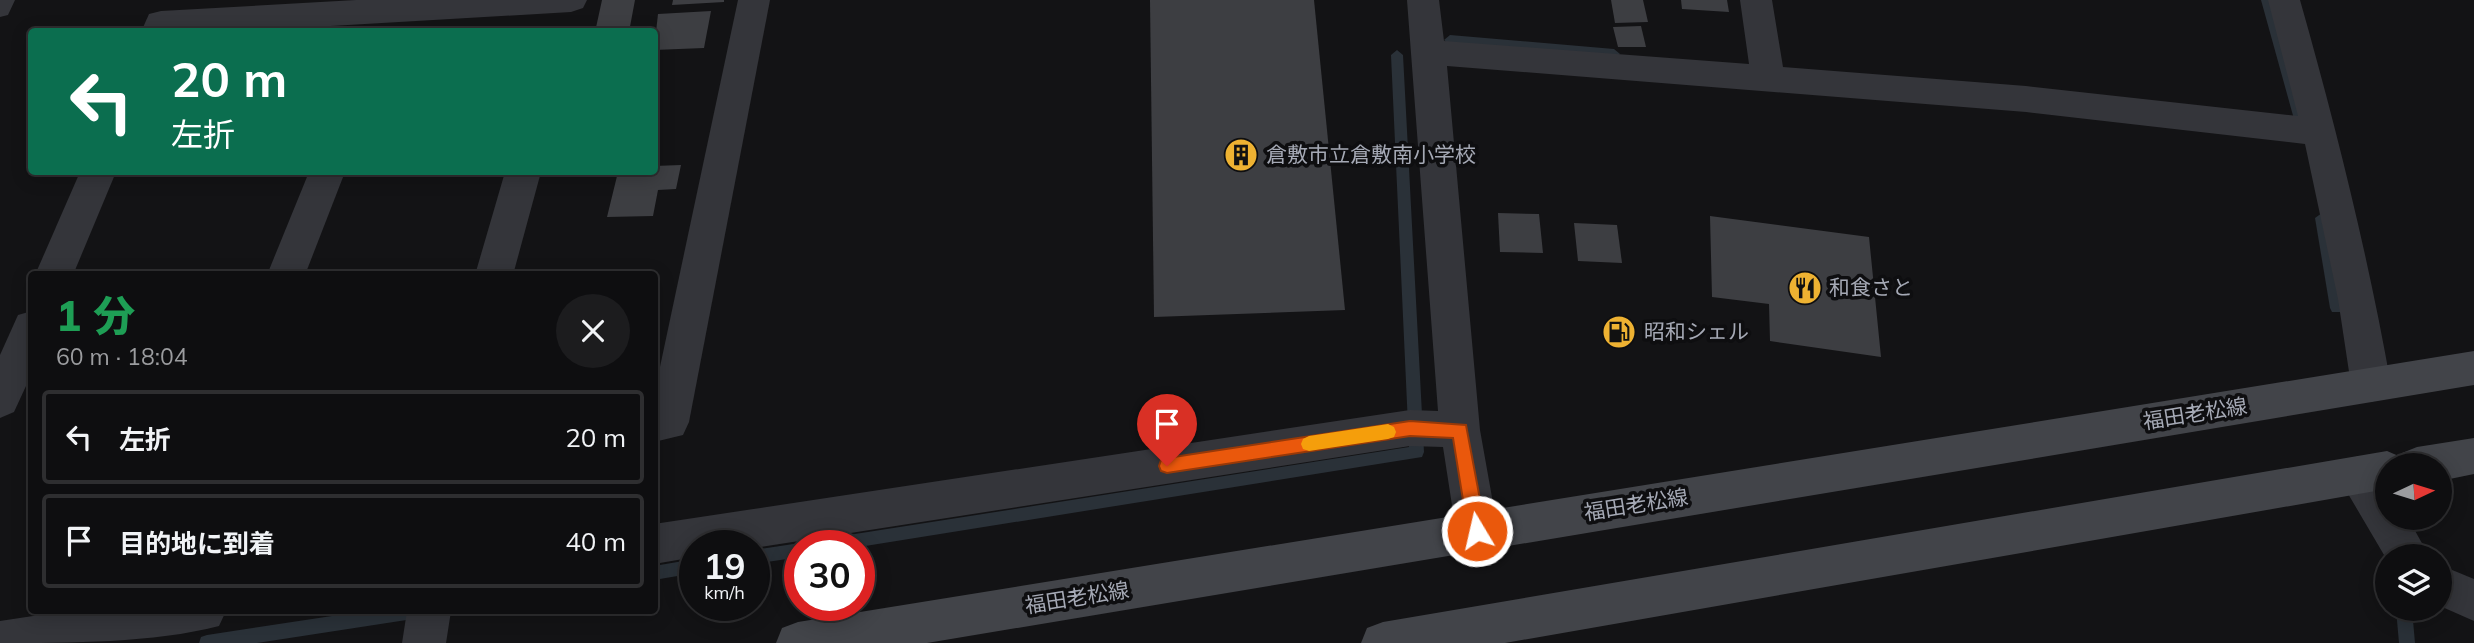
<!DOCTYPE html>
<html lang="ja">
<head>
<meta charset="utf-8">
<style>
  :root { --surface:#0e0e10; --page:#1c1c1e; --text:#f1f3f6; --muted:#9b9c9f; --line:#2e2e30 }
  body { margin:0; font-family:Mulish,"Noto Sans JP",sans-serif; background:var(--page); color:var(--text); height:100vh; display:flex; flex-direction:column; font-size:26px; white-space:nowrap }
  * { box-sizing:border-box; margin:0 }
  p { font-size:23px; color:var(--muted) }
  .icon { flex:none; width:38px; height:38px; fill:none; stroke:currentColor; stroke-width:2; stroke-linecap:round; stroke-linejoin:round }
  .map { position:relative; flex:1; overflow:hidden }
  .side { position:absolute; left:28px; top:271px; width:630px; height:343px; display:flex; flex-direction:column; background:var(--surface); border-radius:7px; box-shadow:0 4px 18px #0003,0 0 0 2px var(--line) }
  .side>* { flex:none }
  .hud { position:absolute; left:28px; top:28px; width:630px; height:147px; border-radius:7px; box-shadow:0 4px 18px #0003,0 0 0 2px var(--line); background:#0b6e4f; color:#fff; overflow:hidden }
  .needle { width:46px; rotate:86deg }
  .tools { position:absolute; left:2375px; top:453px; display:grid; gap:14px }
  .tools a { display:grid; place-items:center; width:77px; height:77px; border-radius:50%; background:var(--surface); box-shadow:0 4px 18px #0003,0 0 0 2px var(--line); font-size:35px }
  .speed { position:absolute; left:679px; top:530px; display:flex; gap:14px; font-size:35px; font-weight:700; text-align:center }
  .speed>* { display:grid; place-content:center; width:91px; height:91px; border-radius:50%; background:var(--surface); box-shadow:0 4px 18px #0003,0 0 0 2px var(--line); line-height:1 }
  .speed small { font-size:18px; font-weight:400 }
  .speed .limit { border:10px solid #d22; background:#fff; color:#111 }
  .pin { position:absolute; display:grid; place-items:center; width:60px; height:60px; color:#fff; margin:-72px -30px; border-radius:50% 50% 50% 0; rotate:-45deg; box-shadow:0 0 7px #0007 }
  .pin .icon { rotate:45deg }
  .me { position:absolute; width:77px; margin:-38px; rotate:351deg; stroke-linejoin:round; filter:drop-shadow(0 0 5px #0008) }
  .turn { display:flex; align-items:center; gap:24px; height:147px; padding:0 28px; font-size:32px }
  .turn .icon { width:91px; height:91px; stroke-width:2.5 }
  .turn b { display:block; font-size:49px; line-height:60px }
  .round { display:grid; place-items:center; flex:none; width:74px; height:74px; border-radius:37px; background:var(--page) }
  .headline { display:flex; align-items:center; justify-content:space-between; height:119px; padding:0 28px }
  h1 { font-size:42px; font-weight:800; line-height:52px; color:#1e9e55 }
  ul { padding:0; list-style:none }
  li { display:flex; align-items:center; gap:21px; height:94px; margin:0 14px 10px; padding:0 14px; border:4px solid var(--line); border-radius:7px }
  li div { flex:1 }
  li b { display:block; font-size:26px }
  li em { font-style:normal }
  .map>svg:first-child { display:block }
  .lines { fill:none; stroke-linecap:round; stroke-linejoin:round }
  .stream { fill:#2a3138; fill-rule:evenodd }
  .building { fill:#3d3e42 }
  .service { fill:#34353a; fill-rule:evenodd }
  .minor { fill:#34353a; fill-rule:evenodd }
  .secondary { fill:#424449; fill-rule:evenodd }
  .route { fill:#ea580c; stroke:#983908; stroke-width:2 }
  .slow { fill:#f59e0b }
  .labels { text-anchor:middle; stroke-width:7; stroke-linejoin:round; paint-order:stroke }
  .poi-label { font-size:21px; fill:#a5a9b5; stroke:#0e0e10; text-anchor:start }
  .street-label { font-size:21px; fill:#a5a9b5; stroke:#0e0e10 }
</style>
</head>
<body>
<div class="map">
<svg width="2474" height="643" viewBox="0 0 2474 643">
  <rect width="100%" height="100%" fill="#131315"/>
  <g class="lines">
    <g class="stream">
      <path d="M 2261,0 L 2273,0 L 2309,130 L 2308,133 L 2298,133 L 2297,130 Z"/>
      <path d="M 1450,35 L 1614,49 L 1620,54 L 1614,59 L 1450,45 L 1444,40 Z"/>
      <path d="M 1397,50 L 1403,55 L 1424,452 L 1422,457 L 859,547 L 815,546 L 818,541 L 823,539 L 1409,447 L 1391,55 Z"/>
      <path d="M 2322,213 L 2329,218 L 2344,308 L 2342,312 L 2332,312 L 2330,308 L 2315,218 Z"/>
      <path d="M 800,543 L 806,546 L 800,546 L 800,557 L 754,564 L 754,550 Z"/>
      <path d="M 695,559 L 695,573 L 654,580 L 654,566 Z"/>
      <path d="M 2396,609 L 2412,609 L 2415,643 L 2399,643 Z"/>
      <path d="M 365,611 L 421,611 L 419,616 L 413,619 L 257,643 L 199,643 L 201,637 L 207,635 Z"/>
    </g>
  </g>
  <g class="building">
    <path d="M 602,0 L 635,0 L 629,32 L 595,32 Z"/>
    <path d="M 673,0 L 724,0 L 724,2 L 672,5 Z"/>
    <path d="M 1150,0 L 1314,0 L 1345,310 L 1154,317 Z"/>
    <path d="M 1611,0 L 1643,0 L 1648,22 L 1615,23 Z"/>
    <path d="M 1681,0 L 1727,0 L 1729,12 L 1682,9 Z"/>
    <path d="M 711,11 L 704,48 L 654,50 L 658,14 Z"/>
    <path d="M 1641,26 L 1646,47 L 1618,47 L 1613,27 Z"/>
    <path d="M 681,165 L 676,189 L 658,190 L 653,216 L 607,217 L 618,172 L 654,172 L 654,166 Z"/>
    <path d="M 1498,213 L 1539,214 L 1543,253 L 1500,252 Z"/>
    <path d="M 1710,216 L 1869,237 L 1881,357 L 1770,341 L 1769,304 L 1712,297 Z"/>
    <path d="M 1574,223 L 1617,225 L 1622,263 L 1578,261 Z"/>
  </g>
  <g class="lines">
    <path class="service" d="M 0,0 L 15,0 L 8,15 L 0,17 Z"/>
    <g class="minor">
      <path d="M 356,0 L 587,0 L 583,8 L 571,12 L 226,32 L 141,32 L 149,14 L 161,11 Z"/>
      <path d="M 738,0 L 770,0 L 689,422 L 683,435 L 654,442 L 654,395 Z"/>
      <path d="M 1407,0 L 1439,0 L 1444,41 L 1749,64 L 1740,0 L 1772,0 L 1783,67 L 2026,86 L 2298,116 L 2268,0 L 2300,0 C 2336,127 2368,255 2391,385 L 2385,397 L 2371,402 L 2357,397 L 2351,385 L 2338,299 L 2305,144 L 2026,112 L 1447,66 L 1480,430 L 1498,531 L 1492,545 L 1477,551 L 1462,545 L 1456,531 L 1443,447 L 1410,446 L 754,548 L 754,546 L 695,546 L 695,557 L 654,564 L 654,524 L 1410,410 L 1438,411 Z"/>
      <path d="M 80,172 L 116,172 L 73,275 L 35,275 Z"/>
      <path d="M 309,172 L 345,172 L 305,275 L 267,275 Z"/>
      <path d="M 505,172 L 541,172 L 513,275 L 475,275 Z"/>
      <path d="M 32,311 L 32,373 L 14,412 L 0,418 L 0,355 L 18,315 Z"/>
      <path d="M 2358,456 C 2389,468 2387,489 2387,518 L 2408,518 L 2429,556 L 2387,556 L 2387,560 L 2337,475 L 2343,462 Z"/>
      <path d="M 2440,565 L 2474,579 L 2474,621 L 2440,606 Z"/>
      <path d="M 66,611 L 226,611 L 219,626 C 154,643 69,643 0,643 L 0,621 Z"/>
      <path d="M 407,611 L 451,611 L 446,643 L 402,643 Z"/>
    </g>
    <g class="secondary">
      <path d="M 2474,351 L 2474,385 L 927,643 L 776,643 L 782,628 L 798,622 Z"/>
      <path d="M 2474,438 L 2474,474 L 2440,481 L 2440,466 L 2387,466 L 2387,489 L 1505,643 L 1361,643 L 1367,628 L 1383,622 L 2387,451 L 2401,457 L 2402,453 L 2417,447 Z"/>
    </g>
  </g>
  <path class="route" d="M 1410,421 L 1466,425 L 1486,531 L 1483,537 L 1477,539 L 1471,537 L 1468,531 L 1453,438 L 1410,436 L 1167,473 L 1161,471 L 1159,466 L 1161,460 L 1167,458 Z"/>
  <path class="slow" d="M 1388,424 L 1394,427 L 1396,432 L 1394,437 L 1388,439 L 1309,451 L 1303,449 L 1301,444 L 1303,439 L 1309,436 Z"/>
  <defs>
    <symbol id="building-disc" viewBox="-11 -11 22 22"><circle r="9.5" fill="#eeb232" stroke="#0e0e10"/><path d="M-4-6H4V6H1V3H-1V6H-4ZM-2.5-4.3h1.7v1.8h-1.7ZM.8-4.3h1.7v1.8H.8ZM-2.5-1h1.7V.8h-1.7ZM.8-1h1.7V.8H.8Z" fill="#111"/></symbol>
    <symbol id="restaurant-disc" viewBox="-11 -11 22 22"><circle r="9.5" fill="#eeb232" stroke="#0e0e10"/><path d="M-5-6h1v4h1v-4h1v4h1v-4h1v5L-1.5 .5V6h-2V.5L-5-1ZM5-6V6H3V1.5H1.5Q1.5-4 5-6Z" fill="#111"/></symbol>
    <symbol id="fuel-disc" viewBox="-11 -11 22 22"><circle r="9.5" fill="#eeb232" stroke="#0e0e10"/><path d="M-5.5-6h7V0h2V4h1.3V-2.5L3-4.5l.8-.8L6-3V5H2.5V1h-1V6h-7ZM-4.2-4.7v3.2H.2V-4.7Z" fill="#111"/></symbol>
  </defs>
  <g fill-rule="evenodd">
    <use href="#building-disc" x="1222" y="136" width="38" height="38"/>
    <use href="#restaurant-disc" x="1786" y="269" width="38" height="38"/>
    <use href="#fuel-disc" x="1600" y="313" width="38" height="38"/>
  </g>
  <g class="labels">
    <g class="poi-label">
      <text x="1266" y="162">倉敷市立倉敷南小学校</text>
      <text x="1829" y="295">和食さと</text>
      <text x="1644" y="339">昭和シェル</text>
    </g>
    <g class="street-label">
      <text transform="translate(2195 414) rotate(-9)" y="7">福田老松線</text>
      <text transform="translate(1636 505) rotate(-9)" y="7">福田老松線</text>
      <text transform="translate(1077 598) rotate(-9)" y="7">福田老松線</text>
    </g>
  </g>
</svg>
<div class="tools">
<a><svg class="needle" viewBox="-14 -14 28 28"><path d="M0-13l5 13h-10z" fill="#e53935"/><path d="M0 13l5-13h-10z" fill="#9b9c9f"/></svg></a>
<a><svg class="icon" aria-label="layers" viewBox="0 0 24 24"><path d="M12 4l9 5-9 5-9-5zM3 14l9 5 9-5"/></svg></a>
</div>
<div class="speed"><div>19<small>km/h</small></div><div class="limit">30</div></div>
<div class="pin" style="left:1167px;top:466px;background:#d93025"><svg class="icon" aria-label="arrive" viewBox="0 0 24 24"><path d="M6 21V4h12l-3 4 3 4H6"/></svg></div>
<svg class="me" style="left:1477px;top:531px" viewBox="-20 -20 40 40"><circle r="17" fill="#ea580c" stroke="#fff" stroke-width="3"/><path d="M0-11L8 9 0 5-8 9z" fill="#fff"/></svg>
<div class="hud">
<div class="turn"><svg class="icon" aria-label="left" viewBox="0 0 24 24"><path d="M17 20v-9H6M10 6l-5 5 5 5"/></svg><div><b>20 m</b>左折</div></div>
</div>
<section class="side">
<div class="headline"><div><h1>1 分</h1><p>60 m · 18:04</p></div><a class="round"><svg class="icon" aria-label="close" viewBox="0 0 24 24"><path d="M6 6l12 12M18 6L6 18"/></svg></a></div>
<ul>
<li><svg class="icon" aria-label="left" viewBox="0 0 24 24"><path d="M17 20v-9H6M10 6l-5 5 5 5"/></svg><div><b>左折</b></div><em>20 m</em></li>
<li><svg class="icon" aria-label="arrive" viewBox="0 0 24 24"><path d="M6 21V4h12l-3 4 3 4H6"/></svg><div><b>目的地に到着</b></div><em>40 m</em></li>
</ul>
</section>
</div>
</body>
</html>
